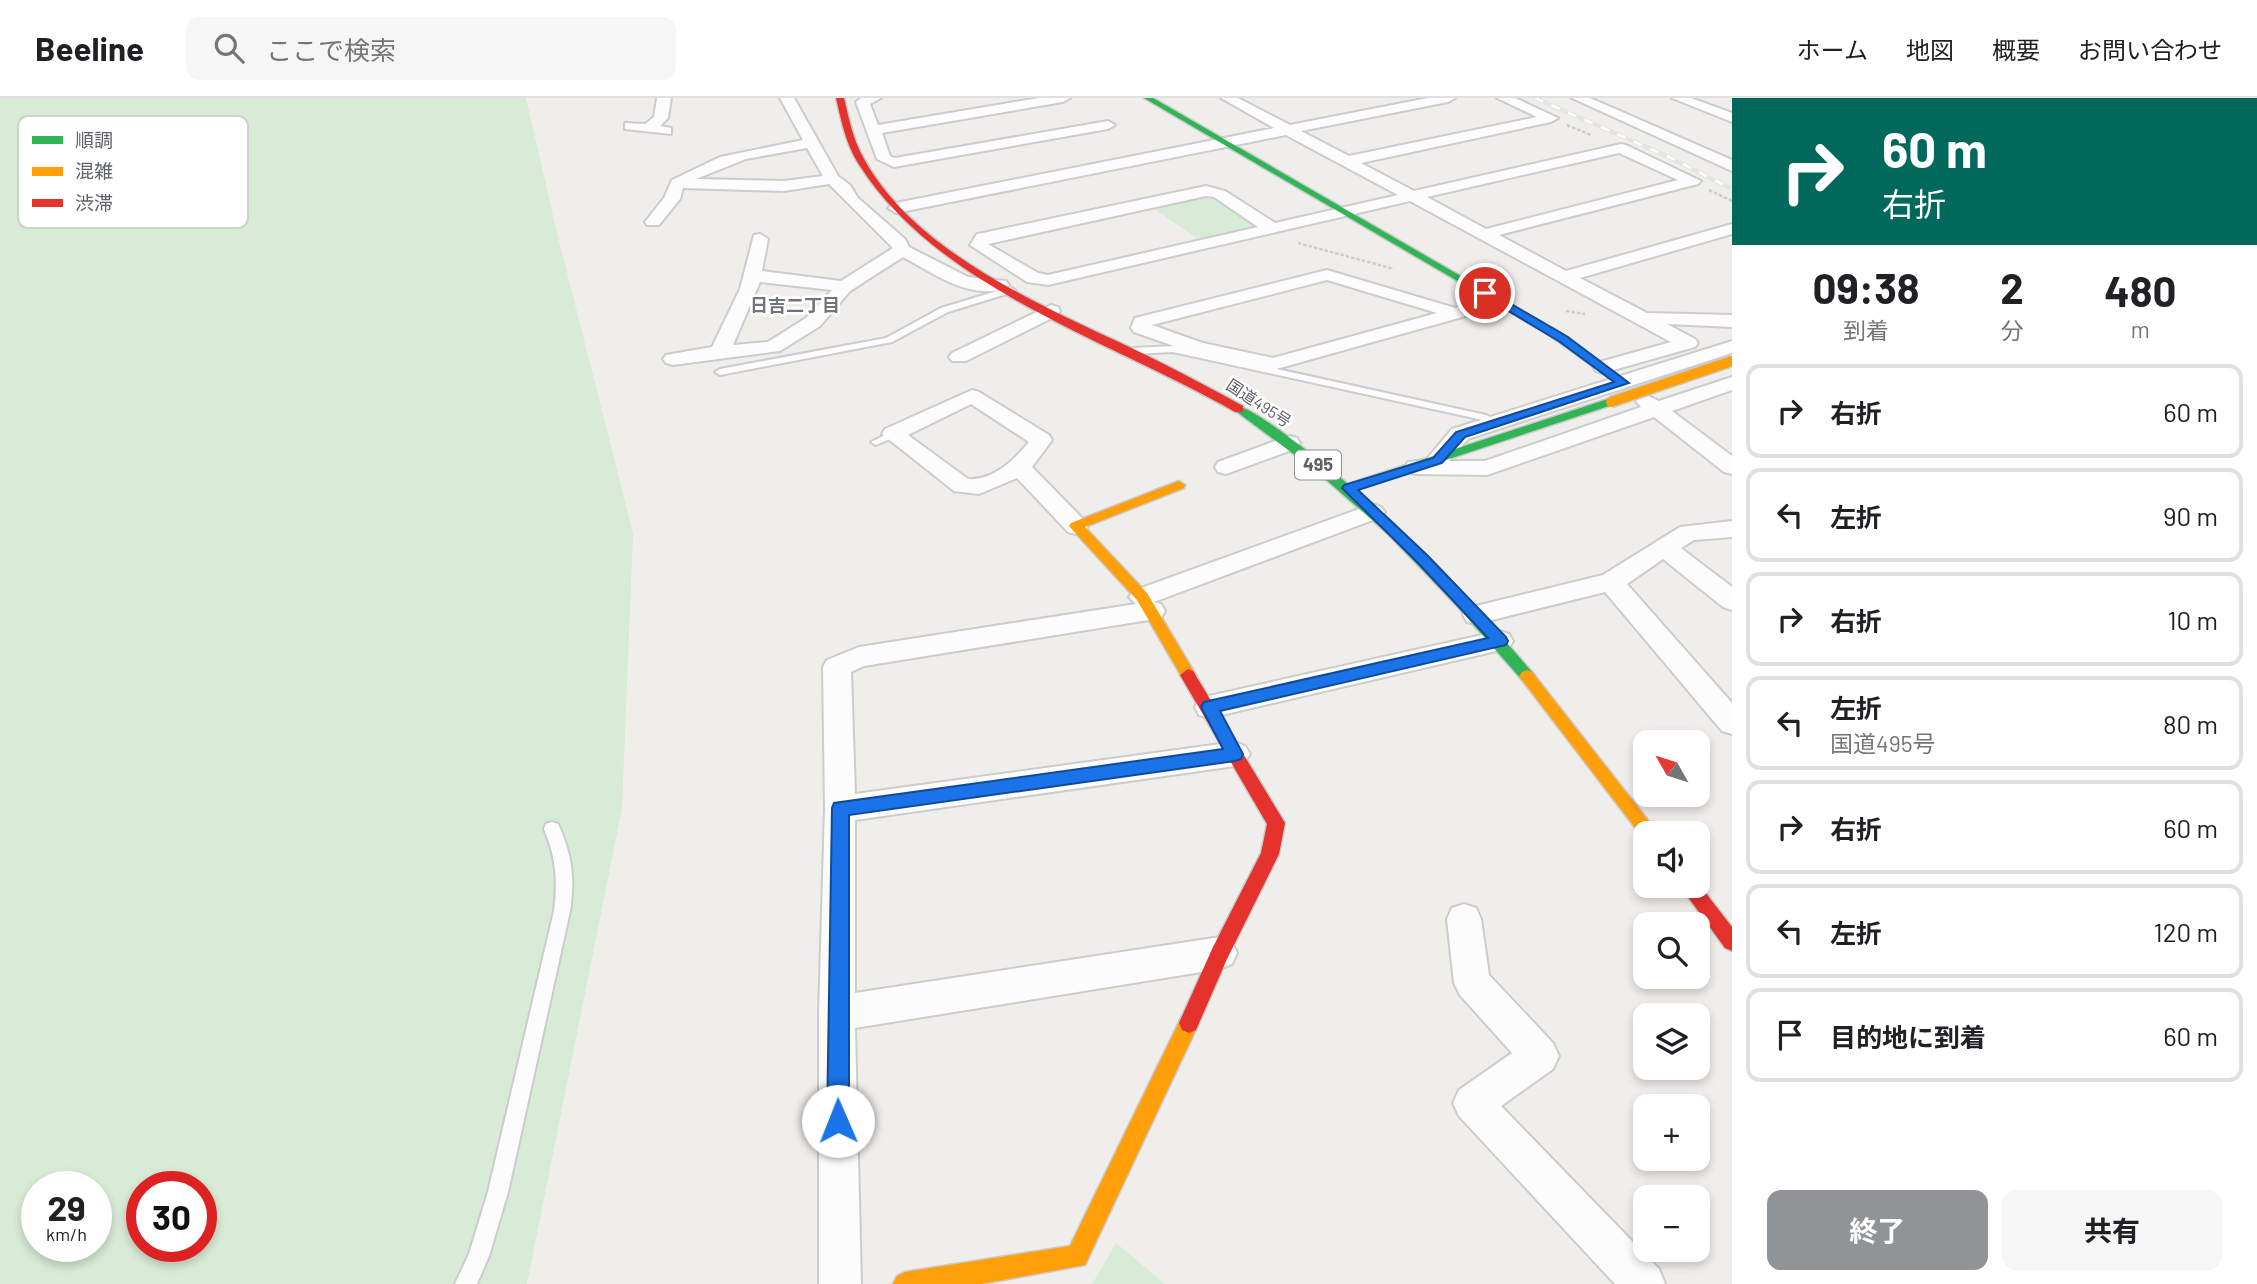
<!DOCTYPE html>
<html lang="ja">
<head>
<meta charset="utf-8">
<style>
  :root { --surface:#fff; --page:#f6f6f6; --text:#202124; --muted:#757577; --line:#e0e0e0; --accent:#919496 }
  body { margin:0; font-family:Barlow,"Noto Sans JP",sans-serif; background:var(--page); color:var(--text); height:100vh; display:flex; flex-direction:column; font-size:26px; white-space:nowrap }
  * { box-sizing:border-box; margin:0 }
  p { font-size:23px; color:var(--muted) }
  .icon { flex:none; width:38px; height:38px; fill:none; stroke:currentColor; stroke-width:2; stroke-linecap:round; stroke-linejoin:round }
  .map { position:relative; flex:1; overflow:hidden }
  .sheet { display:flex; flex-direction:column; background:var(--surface); width:525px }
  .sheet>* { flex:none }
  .top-card { background:#00695c; color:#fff; overflow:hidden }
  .needle { width:46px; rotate:309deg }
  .tools { position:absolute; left:1633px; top:632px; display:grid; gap:14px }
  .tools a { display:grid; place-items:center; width:77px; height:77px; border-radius:14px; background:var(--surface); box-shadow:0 4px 10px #0003; font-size:35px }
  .speed { position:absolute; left:21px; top:1073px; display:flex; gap:14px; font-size:35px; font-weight:700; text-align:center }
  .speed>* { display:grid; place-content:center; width:91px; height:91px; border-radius:50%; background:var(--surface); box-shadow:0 4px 10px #0003; line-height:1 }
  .speed small { font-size:18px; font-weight:400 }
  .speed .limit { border:10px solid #d22; background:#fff; color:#111 }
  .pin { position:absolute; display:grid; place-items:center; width:60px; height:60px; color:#fff; margin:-30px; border:4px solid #fff; border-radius:50%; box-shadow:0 2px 7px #0007 }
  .me { position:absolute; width:77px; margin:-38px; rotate:359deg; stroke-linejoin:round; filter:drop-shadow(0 0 5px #0008) }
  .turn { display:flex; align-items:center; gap:24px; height:147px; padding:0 35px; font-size:32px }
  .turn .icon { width:91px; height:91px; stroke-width:2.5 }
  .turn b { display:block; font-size:49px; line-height:60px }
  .eta { display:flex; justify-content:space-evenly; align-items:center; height:119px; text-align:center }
  .eta b { font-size:42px; font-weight:700; line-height:49px }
  .button { display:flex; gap:14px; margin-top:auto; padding:14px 35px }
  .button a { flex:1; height:80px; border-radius:14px; background:var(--accent); color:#fff; font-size:28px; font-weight:700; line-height:80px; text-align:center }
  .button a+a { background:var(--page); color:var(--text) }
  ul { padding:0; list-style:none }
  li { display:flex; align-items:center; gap:21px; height:94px; margin:0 14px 10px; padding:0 21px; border:4px solid var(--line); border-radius:14px }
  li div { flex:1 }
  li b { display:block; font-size:26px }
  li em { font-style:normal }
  header { display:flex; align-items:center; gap:42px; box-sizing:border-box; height:98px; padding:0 35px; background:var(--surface); border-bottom:2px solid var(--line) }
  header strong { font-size:33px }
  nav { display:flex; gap:38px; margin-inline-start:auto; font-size:24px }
  .search { width:490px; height:63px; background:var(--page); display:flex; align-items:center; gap:18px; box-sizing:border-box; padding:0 24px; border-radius:14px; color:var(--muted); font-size:26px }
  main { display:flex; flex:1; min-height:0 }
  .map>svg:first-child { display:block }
  .green { fill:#d8ebd6; fill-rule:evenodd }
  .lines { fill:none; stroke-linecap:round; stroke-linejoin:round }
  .lane-casing { stroke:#cbcccc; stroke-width:4 }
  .street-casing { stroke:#cbcccc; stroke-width:4 }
  .fast-casing { stroke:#cacacb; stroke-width:3 }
  .slow-casing { stroke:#cacacb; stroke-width:3 }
  .jam-casing { stroke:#cacacb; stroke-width:3 }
  .path { stroke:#cacfcc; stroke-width:2.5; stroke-dasharray:3.5 2; stroke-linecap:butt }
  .lane { fill:#fdfcfc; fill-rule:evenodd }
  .street { fill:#fdfcfc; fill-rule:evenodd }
  .fast { fill:#30b455; fill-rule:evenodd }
  .slow { fill:#ff9f0a; fill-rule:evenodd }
  .jam { fill:#e5322d; fill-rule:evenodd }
  .rail-casing { stroke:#e4e4e4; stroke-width:4.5 }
  .rail { stroke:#fff; stroke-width:2.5; stroke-dasharray:9; stroke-linecap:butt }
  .slow-bridge-casing { stroke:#cacacb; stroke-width:13; stroke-linecap:butt }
  .slow-bridge { stroke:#ff9f0a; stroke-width:10 }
  .route { fill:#1a73e8; stroke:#114b97; stroke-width:2 }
  .labels { text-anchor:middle; stroke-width:5; stroke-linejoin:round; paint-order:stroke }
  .far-street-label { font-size:16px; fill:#5f6368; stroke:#fff }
  .far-neighbourhood-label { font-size:18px; font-weight:bold; fill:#70757a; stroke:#fff }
  .shield { fill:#fff; stroke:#8f9295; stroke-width:2 }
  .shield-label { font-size:18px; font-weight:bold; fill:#5f6368 }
  .key { fill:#fff; stroke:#cfd0d2; stroke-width:2 }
  .key-label { font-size:19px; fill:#5f6368 }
</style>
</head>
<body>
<header>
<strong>Beeline</strong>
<div class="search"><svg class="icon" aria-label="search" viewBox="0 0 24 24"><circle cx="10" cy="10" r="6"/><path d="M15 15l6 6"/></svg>ここで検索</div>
<nav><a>ホーム</a><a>地図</a><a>概要</a><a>お問い合わせ</a></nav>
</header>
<main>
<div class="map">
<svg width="1732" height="1186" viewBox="0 0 1732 1186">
  <rect width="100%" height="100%" fill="#efeeea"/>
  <g class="green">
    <path d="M 0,0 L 526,0 L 557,135 L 633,435 L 622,710 L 527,1186 L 0,1186 ZM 37,1088 L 96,1088 L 96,1148 L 37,1148 ZM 142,1088 L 201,1088 L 201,1148 L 142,1148 Z"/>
    <path d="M 1211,98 L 1261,130 L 1201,143 L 1153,110 Z"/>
    <path d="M 1116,1145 L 1165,1186 L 1090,1186 L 1093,1185 Z"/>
  </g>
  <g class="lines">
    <defs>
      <g id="lane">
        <path d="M 1010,189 L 1015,192 L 1013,194 L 948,214 L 892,244 L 720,277 L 715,274 L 720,271 L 886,240 L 941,210 Z"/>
        <path d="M 1173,248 L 1486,317 L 1502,325 L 1497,328 L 1483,322 L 1173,254 L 1134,256 L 1129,253 L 1134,250 Z"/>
        <path d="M 893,333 L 897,334 L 897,338 L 876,347 L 871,344 Z"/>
        <path d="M 552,724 L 558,726 C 572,756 575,781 570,813 L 508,1094 L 489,1158 L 477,1186 L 455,1186 L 469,1156 L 488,1094 L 554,813 C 558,783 556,759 544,731 L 546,726 Z"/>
      </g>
      <g id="street">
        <path d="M 657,0 L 671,0 L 668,20 L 660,28 L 671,30 L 671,36 L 625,31 L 625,25 L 645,26 L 654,19 Z"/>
        <path d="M 780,0 L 794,0 L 838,78 L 850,87 L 858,100 L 905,141 L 909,149 L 968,179 L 1006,183 L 1009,187 L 1006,191 C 967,201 935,176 903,159 L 850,193 L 820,228 L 780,253 L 673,267 L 666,265 L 663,261 L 666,257 L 712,249 L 740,191 L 754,137 L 760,136 L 768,141 L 762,173 L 841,183 L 893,150 L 829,86 L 784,93 L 683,90 L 680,101 L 659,127 L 647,127 L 645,124 L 664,100 L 672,82 L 720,59 L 803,42 ZM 807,50 L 823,78 L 784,83 L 696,81 L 746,61 ZM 760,184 L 832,192 L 806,220 L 768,244 L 733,247 Z"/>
        <path d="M 881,0 L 870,6 L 878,27 L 1039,0 L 1070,0 L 1063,4 L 882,35 L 890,58 L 895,60 L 1108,23 L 1115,27 L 1108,31 L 894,69 L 877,61 L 856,4 L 861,0 Z"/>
        <path d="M 1221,0 L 1238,0 L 1290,27 L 1428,0 L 1455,0 L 1448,4 L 1301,33 L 1349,58 L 1537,19 L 1497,0 L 1515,0 L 1558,20 L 1551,24 L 1361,65 L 1414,93 L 1621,46 L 1626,47 L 1701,83 L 1698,86 L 1499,137 L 1566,173 L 1732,126 L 1732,136 L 1580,180 L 1647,215 L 1732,217 L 1732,229 L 1667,226 L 1695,241 L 1698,245 L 1695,249 L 1603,275 L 1596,273 L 1593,269 L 1596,265 L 1671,244 L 1410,103 L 1048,187 L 1027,184 L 970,147 L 977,136 L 983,135 L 1206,88 L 1225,93 L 1275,125 L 1398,97 L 1286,37 L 896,115 L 888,110 L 896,105 L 1274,30 ZM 1619,55 L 1678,82 L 1486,131 L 1427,99 ZM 1206,98 L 1214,99 L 1258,129 L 1048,177 L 1038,175 L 988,146 Z"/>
        <path d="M 1572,0 L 1590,0 L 1732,62 L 1732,73 Z"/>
        <path d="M 1672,0 L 1691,0 L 1732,15 L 1732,24 Z"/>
        <path d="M 1327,172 L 1455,210 L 1499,197 L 1508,203 L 1505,207 L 1273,272 L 1191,254 L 1134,234 L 1131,230 L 1135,220 ZM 1327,182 L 1437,215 L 1273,260 L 1203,245 L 1152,227 Z"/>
        <path d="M 1051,207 L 1058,209 L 1060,213 L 1058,217 L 966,263 L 952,263 L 949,259 L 952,255 Z"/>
        <path d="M 1732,243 L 1732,255 L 1468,341 L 1449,363 L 1485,363 L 1641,309 L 1636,303 L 1639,299 L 1646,297 L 1659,303 L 1732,279 L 1732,292 L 1672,313 L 1732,358 L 1732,376 L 1724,374 L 1654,319 L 1487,377 L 1416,376 L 1408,374 L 1405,369 L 1408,364 L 1426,362 L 1452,331 Z"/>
        <path d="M 972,292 L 979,294 L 1049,337 L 1052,342 L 1032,369 L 1084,422 L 1088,428 L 1084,434 L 1076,436 L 1068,434 L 1017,380 L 979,396 L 954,393 L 882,336 L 885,331 ZM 971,306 L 1029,344 C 1014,362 993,383 968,381 L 908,337 Z"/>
        <path d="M 1289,338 L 1297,340 L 1300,345 L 1297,350 L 1226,376 L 1218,374 L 1215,369 L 1218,364 Z"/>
        <path d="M 1373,406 L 1381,409 L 1385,414 L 1381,419 L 1154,504 L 1161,506 L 1165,513 L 1161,520 L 864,568 L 851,574 L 855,696 L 1235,644 L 1245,648 L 1250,656 L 1245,664 L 1235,668 L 855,722 L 855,895 L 1220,839 L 1232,844 L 1237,855 L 1232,866 L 1220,871 L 855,930 L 861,1186 L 819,1186 L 819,915 L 825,711 L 823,569 L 827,562 L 859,549 L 1136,506 L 1129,499 L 1133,493 Z"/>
        <path d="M 1732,423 L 1732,439 L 1694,442 L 1681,450 L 1732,489 L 1732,512 L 1723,509 L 1663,461 L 1627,486 L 1732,605 L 1732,636 L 1722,633 L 1605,494 L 1476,526 L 1467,524 L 1463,517 L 1467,510 L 1476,508 L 1603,477 L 1680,429 Z"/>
        <path d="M 1500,533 L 1509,536 L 1513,543 L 1509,550 L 1209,620 L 1199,617 L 1195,609 L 1199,601 L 1209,598 Z"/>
        <path d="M 1464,806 L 1476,810 L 1481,821 L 1489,877 L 1553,945 L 1559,958 L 1553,971 L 1501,1008 L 1659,1171 L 1665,1186 L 1615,1186 L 1459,1018 L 1453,1005 L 1459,992 L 1512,955 L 1460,897 L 1454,885 L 1447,821 L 1452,810 Z"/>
      </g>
      <g id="fast">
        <path d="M 1144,0 L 1153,0 L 1554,232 L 1545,234 Z"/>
        <path d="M 1611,300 L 1615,302 L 1615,306 L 1355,392 C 1421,446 1477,510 1532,574 L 1535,578 L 1532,582 L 1522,582 L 1456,507 L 1388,436 L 1315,372 L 1233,311 L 1235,308 C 1252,306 1331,372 1348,386 Z"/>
      </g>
      <g id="slow">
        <path d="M 1179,383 L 1185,387 L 1184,390 L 1085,429 L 1147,495 L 1196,577 L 1188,583 L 1183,581 L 1137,502 L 1069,428 L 1071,425 Z"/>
        <path d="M 1527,572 L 1532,574 L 1658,735 L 1645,735 L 1645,741 L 1643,740 L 1522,582 L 1519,578 L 1522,574 Z"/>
        <path d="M 1189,915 L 1196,918 L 1199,925 L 1085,1167 L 981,1186 L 893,1186 L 897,1178 L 905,1174 L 1070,1148 L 1182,918 Z"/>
      </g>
      <g id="jam">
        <path d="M 836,0 L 844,0 C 849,21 853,42 864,61 C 918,158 1048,210 1144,256 C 1178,273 1211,290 1243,308 L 1243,314 L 1235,314 C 1111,243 936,190 858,65 C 846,46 841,22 836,0 Z"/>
        <path d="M 1545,230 L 1553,230 L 1629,285 L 1619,287 L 1545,234 Z"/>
        <path d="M 1188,571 L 1193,573 L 1285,725 L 1279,756 L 1227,861 L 1196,932 L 1189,935 L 1182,932 L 1179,925 L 1213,849 L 1261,755 L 1267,726 L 1180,577 Z"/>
        <path d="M 1698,785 L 1732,829 L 1732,853 L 1725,850 L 1680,788 L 1698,788 Z"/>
      </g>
    </defs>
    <use href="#lane" class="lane-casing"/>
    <use href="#street" class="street-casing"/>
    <use href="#fast" class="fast-casing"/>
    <use href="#slow" class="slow-casing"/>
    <use href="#jam" class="jam-casing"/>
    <g class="path">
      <path d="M 1567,27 L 1591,37"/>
      <path d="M 1709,92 L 1732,103"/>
      <path d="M 1298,145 L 1394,171"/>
      <path d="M 1566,213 L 1585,216"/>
    </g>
    <use href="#lane" class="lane"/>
    <use href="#street" class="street"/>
    <use href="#fast" class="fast"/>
    <use href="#slow" class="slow"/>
    <use href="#jam" class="jam"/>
    <defs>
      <path id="rail" d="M 1535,0 L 1669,59 L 1732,91"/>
    </defs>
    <use href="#rail" class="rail-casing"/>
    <use href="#rail" class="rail"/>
    <defs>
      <path id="slow-bridge" d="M 1611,304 L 1732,263"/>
    </defs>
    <use href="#slow-bridge" class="slow-bridge-casing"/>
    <use href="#slow-bridge" class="slow-bridge"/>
  </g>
  <path class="route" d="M 1482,193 L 1489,193 L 1568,239 L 1629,285 L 1465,339 L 1442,365 L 1358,392 L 1428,458 L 1506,539 L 1508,543 L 1506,547 L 1220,613 L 1243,656 L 1241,661 L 1235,663 L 849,717 L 849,1023 L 846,1031 L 838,1034 L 830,1031 L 827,1023 L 832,710 L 834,705 L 1223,651 L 1201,609 L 1204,604 L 1488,540 L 1418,465 L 1342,390 L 1344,387 L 1433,360 L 1456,334 L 1614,284 L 1560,244 L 1482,197 Z"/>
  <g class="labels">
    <g class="far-street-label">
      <text transform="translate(1259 305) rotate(33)" y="6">国道495号</text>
    </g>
    <g class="far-neighbourhood-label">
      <text x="795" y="214">日吉二丁目</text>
    </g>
    <rect class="shield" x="1295" y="352.5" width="46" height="29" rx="5"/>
    <g class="shield-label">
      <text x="1318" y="373">495</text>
    </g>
  </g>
  <rect x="18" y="18" width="230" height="112" rx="10" class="key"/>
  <rect x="32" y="38" width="31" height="8" fill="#30b455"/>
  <rect x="32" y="69" width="31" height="9" fill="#ff9f0a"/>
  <rect x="32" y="101" width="31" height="8" fill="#e5322d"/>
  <g class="key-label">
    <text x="75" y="49">順調</text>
    <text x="75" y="80">混雑</text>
    <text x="75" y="112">渋滞</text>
  </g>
</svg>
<div class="tools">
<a><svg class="needle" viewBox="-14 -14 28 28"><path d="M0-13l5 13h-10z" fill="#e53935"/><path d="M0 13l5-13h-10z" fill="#757577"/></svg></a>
<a><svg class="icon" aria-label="sound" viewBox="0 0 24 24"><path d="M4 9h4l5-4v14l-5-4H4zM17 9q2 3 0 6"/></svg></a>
<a><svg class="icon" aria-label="search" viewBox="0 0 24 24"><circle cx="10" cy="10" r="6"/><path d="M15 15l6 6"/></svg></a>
<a><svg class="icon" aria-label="layers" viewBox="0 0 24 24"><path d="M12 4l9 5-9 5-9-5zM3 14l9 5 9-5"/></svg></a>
<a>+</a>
<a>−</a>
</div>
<div class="speed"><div>29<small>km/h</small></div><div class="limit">30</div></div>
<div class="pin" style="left:1485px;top:195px;background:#d93025"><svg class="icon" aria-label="arrive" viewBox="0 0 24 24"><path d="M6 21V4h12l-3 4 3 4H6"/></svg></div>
<svg class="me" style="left:838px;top:1023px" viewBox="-20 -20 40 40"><circle r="19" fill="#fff"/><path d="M0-13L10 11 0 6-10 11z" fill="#1a73e8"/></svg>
</div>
<section class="sheet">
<div class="top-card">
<div class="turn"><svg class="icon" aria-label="right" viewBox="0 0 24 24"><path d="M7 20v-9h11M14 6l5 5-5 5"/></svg><div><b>60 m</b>右折</div></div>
</div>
<div class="eta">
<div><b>09:38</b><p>到着</p></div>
<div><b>2</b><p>分</p></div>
<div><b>480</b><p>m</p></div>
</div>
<ul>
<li><svg class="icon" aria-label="right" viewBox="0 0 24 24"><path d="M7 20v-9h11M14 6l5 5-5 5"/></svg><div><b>右折</b></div><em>60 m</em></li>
<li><svg class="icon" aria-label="left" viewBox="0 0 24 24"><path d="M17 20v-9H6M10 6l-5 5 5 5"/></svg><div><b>左折</b></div><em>90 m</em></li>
<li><svg class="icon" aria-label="right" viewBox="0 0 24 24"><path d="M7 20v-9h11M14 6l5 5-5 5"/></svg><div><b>右折</b></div><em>10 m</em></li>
<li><svg class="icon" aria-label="left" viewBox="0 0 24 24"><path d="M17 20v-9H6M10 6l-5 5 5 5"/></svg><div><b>左折</b><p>国道495号</p></div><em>80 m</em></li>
<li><svg class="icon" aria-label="right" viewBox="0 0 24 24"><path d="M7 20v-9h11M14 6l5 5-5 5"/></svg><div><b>右折</b></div><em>60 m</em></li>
<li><svg class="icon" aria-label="left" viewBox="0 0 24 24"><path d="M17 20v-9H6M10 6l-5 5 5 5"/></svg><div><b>左折</b></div><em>120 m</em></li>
<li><svg class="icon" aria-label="arrive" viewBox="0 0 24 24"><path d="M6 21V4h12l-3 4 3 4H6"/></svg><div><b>目的地に到着</b></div><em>60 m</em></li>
</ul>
<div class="button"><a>終了</a><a>共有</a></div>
</section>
</main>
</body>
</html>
